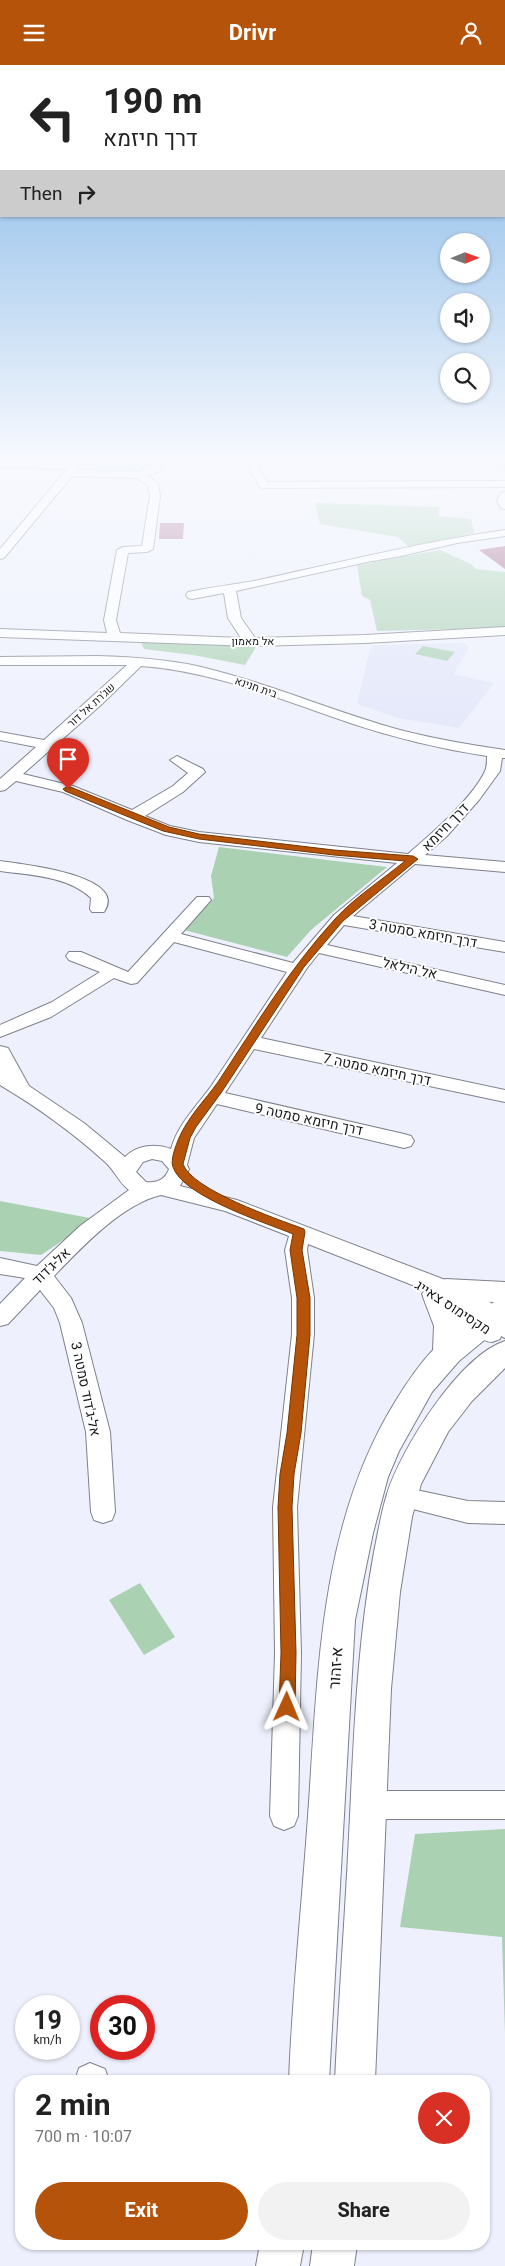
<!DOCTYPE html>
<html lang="en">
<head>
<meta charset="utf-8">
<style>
  :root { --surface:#fff; --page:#f2f2f2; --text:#222; --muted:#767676; --accent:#b45309 }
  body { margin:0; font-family:Georgia,Heebo,serif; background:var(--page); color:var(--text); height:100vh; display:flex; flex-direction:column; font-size:19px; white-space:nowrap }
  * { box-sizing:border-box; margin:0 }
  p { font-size:16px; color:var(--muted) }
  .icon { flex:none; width:28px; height:28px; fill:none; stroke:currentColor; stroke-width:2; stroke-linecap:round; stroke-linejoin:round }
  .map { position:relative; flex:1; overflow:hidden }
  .sheet { position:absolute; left:15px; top:2010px; width:475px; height:175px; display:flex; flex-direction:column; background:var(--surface); border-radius:20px; box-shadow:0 1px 4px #0004 }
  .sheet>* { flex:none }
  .hud { position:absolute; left:0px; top:0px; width:505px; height:152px; box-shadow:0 1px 4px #0004; background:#fff; color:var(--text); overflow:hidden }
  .needle { width:32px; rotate:89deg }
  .controls { position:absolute; left:440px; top:168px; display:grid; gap:10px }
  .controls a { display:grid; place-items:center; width:50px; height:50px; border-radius:50%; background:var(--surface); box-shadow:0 1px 4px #0004; font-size:25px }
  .speed { position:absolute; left:15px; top:1930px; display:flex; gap:10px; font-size:25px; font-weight:700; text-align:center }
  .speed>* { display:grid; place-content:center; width:65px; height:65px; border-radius:50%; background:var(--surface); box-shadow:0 1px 4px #0004; line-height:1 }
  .speed small { font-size:12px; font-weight:400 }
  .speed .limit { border:8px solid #d22; background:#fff; color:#111 }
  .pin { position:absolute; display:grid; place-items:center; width:42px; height:42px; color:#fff; margin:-51px -21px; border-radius:50% 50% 50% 0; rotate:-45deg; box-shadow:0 0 5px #0007 }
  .pin .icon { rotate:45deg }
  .me { position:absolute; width:55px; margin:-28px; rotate:1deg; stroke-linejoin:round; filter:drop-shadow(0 0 4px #0008) }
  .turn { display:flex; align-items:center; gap:18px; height:105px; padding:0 20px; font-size:22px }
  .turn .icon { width:65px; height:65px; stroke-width:2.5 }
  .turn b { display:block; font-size:35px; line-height:42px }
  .then { display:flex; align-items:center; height:48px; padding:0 20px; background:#0003; gap:10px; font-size:19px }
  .round { display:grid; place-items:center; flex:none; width:52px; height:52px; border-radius:26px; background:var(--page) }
  .overview { display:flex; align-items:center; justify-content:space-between; height:85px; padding:0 20px }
  h1 { font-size:30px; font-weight:700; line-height:38px }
  .button { display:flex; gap:10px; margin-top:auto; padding:10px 20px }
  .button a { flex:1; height:58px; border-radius:30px; background:var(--accent); color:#fff; font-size:20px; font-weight:700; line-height:58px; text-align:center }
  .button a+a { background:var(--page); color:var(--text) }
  header { display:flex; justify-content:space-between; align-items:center; height:65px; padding:0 20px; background:var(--accent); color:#fff; font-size:22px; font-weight:700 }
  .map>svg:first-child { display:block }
  .built { fill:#e2e6f9 }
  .green { fill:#abd1b3 }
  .building { fill:#a16084 }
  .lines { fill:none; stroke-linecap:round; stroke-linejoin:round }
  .minor-casing { stroke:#7e808b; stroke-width:2 }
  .major-casing { stroke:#7e808b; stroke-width:2 }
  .minor { fill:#fff; fill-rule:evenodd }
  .major { fill:#fff; fill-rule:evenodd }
  .route { fill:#b45309; stroke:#753606 }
  .labels { text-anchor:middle; stroke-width:4; stroke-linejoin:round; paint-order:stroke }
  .far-street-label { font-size:11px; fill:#17181c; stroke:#fff }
  .street-label { font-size:14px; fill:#17181c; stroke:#fff }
  .near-street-label { font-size:16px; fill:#17181c; stroke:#fff }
</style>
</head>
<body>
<header><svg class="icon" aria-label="menu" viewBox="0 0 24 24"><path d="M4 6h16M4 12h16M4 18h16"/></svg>Drivr<svg class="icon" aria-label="person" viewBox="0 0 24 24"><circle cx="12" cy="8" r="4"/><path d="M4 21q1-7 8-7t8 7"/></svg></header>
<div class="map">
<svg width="505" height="2201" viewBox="0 0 505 2201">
  <rect width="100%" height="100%" fill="#eef1fd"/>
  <path class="built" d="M 465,578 L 469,582 L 454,609 L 494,618 L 459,663 L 398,653 L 357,639 L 370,583 L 379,580 Z"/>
  <g class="green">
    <path d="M 89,396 L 150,396 L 152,398 L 148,404 C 128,410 106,406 85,405 Z"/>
    <path d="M 315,438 L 440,442 L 438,451 L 471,454 L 474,468 L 409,482 L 398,472 L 320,459 Z"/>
    <path d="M 440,485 L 471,499 L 476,504 L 505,507 L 505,563 L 377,566 L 370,535 L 362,531 L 357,500 Z"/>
    <path d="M 140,575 L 177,579 L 256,582 L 245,600 L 193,590 L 144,584 Z"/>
    <path d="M 423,581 L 455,587 L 447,596 L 415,589 Z"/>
    <path d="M 219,782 L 387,802 L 311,865 L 287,892 L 184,865 L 214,833 L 211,811 Z"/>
    <path d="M 0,1136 L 95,1154 L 41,1190 L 0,1186 Z"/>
    <path d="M 140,1518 L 175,1572 L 144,1590 L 109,1535 Z"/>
    <path d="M 505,1764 L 505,1969 L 502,1872 L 400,1862 L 415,1769 Z"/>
  </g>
  <g class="building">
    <path d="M 160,458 L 184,458 L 183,474 L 159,474 Z"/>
    <path d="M 505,481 L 505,504 L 479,485 Z"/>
  </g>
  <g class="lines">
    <defs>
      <g id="minor">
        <path d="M 0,396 L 72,398 L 81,396 L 82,398 L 77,405 L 137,407 L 151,402 L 153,396 L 163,396 L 160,406 L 147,411 L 158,418 L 160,431 L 153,484 L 147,487 L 128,488 L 116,555 L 120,568 L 241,573 L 228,553 L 224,528 L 192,534 L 188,533 L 186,530 L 188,527 C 211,522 235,520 259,515 C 341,497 422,477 505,465 L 505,471 L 457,478 L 401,491 L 367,497 L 236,526 L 241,553 L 255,573 L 365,570 L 505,562 L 505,570 L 365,578 L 252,581 L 0,572 L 0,564 L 107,568 L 104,555 L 117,485 L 123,482 L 142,481 L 150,431 L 148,420 L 136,413 L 72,411 L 4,493 L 0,494 L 0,484 L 67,404 L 0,402 Z"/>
        <path d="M 249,396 L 259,396 L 257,400 L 267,417 L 505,416 L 505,422 L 264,423 L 260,422 L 247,400 Z"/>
        <path d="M 491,396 L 503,396 L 505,405 Z"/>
        <path d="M 505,427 L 505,444 L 501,443 L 497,436 L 501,428 Z"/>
        <path d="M 98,591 C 131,592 164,594 197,601 C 266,617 332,646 400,665 C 435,674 470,680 505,685 L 505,693 L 502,693 L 500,706 L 479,735 L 447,771 L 425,790 L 505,797 L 505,807 L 415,799 L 353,851 L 505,877 L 505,887 L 344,860 L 327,880 L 505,920 L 505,930 L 319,888 L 307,903 L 261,973 L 505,1025 L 505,1037 L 254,984 L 225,1028 L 404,1069 L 411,1071 L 414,1076 L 411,1081 L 404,1083 L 217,1039 L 194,1073 L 187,1100 L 189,1104 L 180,1121 L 237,1135 L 474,1226 L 505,1248 L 505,1273 L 501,1271 L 500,1274 C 497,1275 495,1276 492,1277 C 477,1277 439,1244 425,1235 L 422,1229 L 425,1225 L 308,1179 L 307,1185 L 314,1233 L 314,1269 L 297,1442 L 301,1588 L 298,1751 L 294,1761 L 284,1765 L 274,1761 L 270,1751 L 275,1588 L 273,1442 L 292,1269 L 292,1233 L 285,1185 L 289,1171 L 225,1146 L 161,1130 C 122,1139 81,1183 54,1211 L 71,1233 L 82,1258 L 110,1367 L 115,1447 L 112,1455 L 103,1458 L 94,1455 L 91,1447 L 86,1367 L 60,1258 L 54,1243 L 40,1225 L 8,1259 L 0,1261 L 0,1239 L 25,1213 L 0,1209 L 0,1193 L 37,1201 L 80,1161 L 129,1125 C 119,1118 114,1104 104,1096 C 72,1067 37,1042 0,1020 L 0,981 L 8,983 L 29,1021 L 84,1058 L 125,1092 C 137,1080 155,1078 171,1084 C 178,1059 197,1041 212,1020 C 237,982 262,945 287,907 L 174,877 L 137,918 L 131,919 L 114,913 L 51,952 L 0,972 L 0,960 L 52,937 L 100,907 L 69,895 L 66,891 L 69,887 L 81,887 L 128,907 L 197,832 L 209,832 L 211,835 L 181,869 L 293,898 L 334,850 L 397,798 L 199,777 L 166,770 L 127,755 L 63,727 L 16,716 L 5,725 L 0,726 L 0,714 L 36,682 L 0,675 L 0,667 L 44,675 L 127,600 L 0,600 L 0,592 ZM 141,601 C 213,606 282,635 350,658 C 395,673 441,684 487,691 C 487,696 487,702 485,706 C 473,733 430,770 408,789 L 199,767 L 170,761 L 145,751 L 183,727 L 205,707 L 203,704 L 177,691 L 170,695 L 188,708 L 173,721 L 132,745 L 73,721 L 23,709 L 102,639 ZM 152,1094 L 162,1096 L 169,1104 C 165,1115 157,1118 146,1117 L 136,1107 L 143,1097 Z"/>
        <path d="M 0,796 C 19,799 130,810 104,847 L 92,847 L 90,844 L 91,833 C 68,811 30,810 0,806 Z"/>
        <path d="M 402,1422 L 468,1436 L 505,1437 L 505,1459 L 468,1458 L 393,1439 L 390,1432 L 393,1425 Z"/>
        <path d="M 368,1726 L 505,1726 L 505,1754 L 368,1754 L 358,1750 L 354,1740 L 358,1730 Z"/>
        <path d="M 90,1998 L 105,2004 L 109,2016 L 75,2016 L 79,2003 Z"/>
      </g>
      <g id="major">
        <path d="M 446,1214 L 505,1217 L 505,1258 L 459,1296 L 432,1327 L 399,1386 L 388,1412 L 373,1468 L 355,1555 L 329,2016 L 289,2016 C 292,1933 301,1849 307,1765 C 318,1621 316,1465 395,1337 C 406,1319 418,1301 433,1285 L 434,1261 L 423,1232 L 427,1225 L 433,1223 L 436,1217 ZM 452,1235 L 494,1237 L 461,1261 Z"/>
        <path d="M 505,1276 L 505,1303 L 472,1336 L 448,1367 L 421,1419 L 412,1452 L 400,1527 L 391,1624 L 375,2016 L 335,2016 C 339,1928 346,1840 350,1751 C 354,1663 358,1574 374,1487 C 378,1468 381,1448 387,1429 C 401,1384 459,1291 505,1276 Z"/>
        <path d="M 260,2179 L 304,2179 L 300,2201 L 256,2201 Z"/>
        <path d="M 313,2179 L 357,2179 L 354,2201 L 310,2201 Z"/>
      </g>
    </defs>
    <use href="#minor" class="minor-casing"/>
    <use href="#major" class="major-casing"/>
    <use href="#minor" class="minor"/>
    <use href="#major" class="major"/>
  </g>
  <linearGradient id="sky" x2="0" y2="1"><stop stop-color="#78b0e4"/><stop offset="0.56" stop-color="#f7f9fe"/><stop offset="1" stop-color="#f7f9fe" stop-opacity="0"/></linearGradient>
  <rect width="505" height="704" fill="url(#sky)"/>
  <path class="route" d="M 68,721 L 169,762 L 199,769 L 334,785 L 413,791 L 418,794 L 343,856 L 304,902 L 221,1028 L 196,1062 L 190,1073 L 183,1099 C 192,1125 277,1154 304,1164 L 305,1167 L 302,1185 L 310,1233 L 310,1270 L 301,1368 L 294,1409 L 292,1442 L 296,1588 L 295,1642 L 293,1647 L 287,1650 L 281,1647 L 279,1642 L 281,1588 L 278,1442 L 280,1409 L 287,1368 L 297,1270 L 297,1233 L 290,1185 L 293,1169 C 266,1158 182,1131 173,1102 C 170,1095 176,1080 179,1073 C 188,1052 205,1035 218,1017 C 255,961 290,903 335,854 C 355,832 382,815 405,796 L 334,790 L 199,774 L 163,766 L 65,726 L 63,724 Z"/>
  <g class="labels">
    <g class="far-street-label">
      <text x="253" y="580">אל מאמון</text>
      <text transform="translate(256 622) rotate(19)" y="4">בית חנינא</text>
      <text transform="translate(91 640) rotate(-42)" y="4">שג'רת אל דור</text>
    </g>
    <g class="street-label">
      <text transform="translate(445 762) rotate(-46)" y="5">דרך חיזמא</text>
      <text transform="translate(423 868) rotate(10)" y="5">דרך חיזמא סמטה 3</text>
      <text transform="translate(410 903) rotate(13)" y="5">אל הילאל</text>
      <text transform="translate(377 1004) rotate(12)" y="5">דרך חיזמא סמטה 7</text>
      <text transform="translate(309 1054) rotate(12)" y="5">דרך חיזמא סמטה 9</text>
      <text transform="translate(51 1201) rotate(-44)" y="5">אל-ג'דוד</text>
      <text transform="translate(453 1242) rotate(33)" y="5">מקסימוס צאייג</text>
      <text transform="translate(86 1324) rotate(78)" y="5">אל-ג'דוד סמטה 3</text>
    </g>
    <g class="near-street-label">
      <text transform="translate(335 1603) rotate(-86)" y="6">א-זהור</text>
    </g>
  </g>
</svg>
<div class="controls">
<a><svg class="needle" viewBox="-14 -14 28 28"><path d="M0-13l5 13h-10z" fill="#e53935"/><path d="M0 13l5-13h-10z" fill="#767676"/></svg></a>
<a><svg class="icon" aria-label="sound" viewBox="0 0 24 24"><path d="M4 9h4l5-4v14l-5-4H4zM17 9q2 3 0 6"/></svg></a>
<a><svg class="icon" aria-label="search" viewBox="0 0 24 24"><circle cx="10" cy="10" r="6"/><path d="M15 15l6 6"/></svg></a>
</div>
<div class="speed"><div>19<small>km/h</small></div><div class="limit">30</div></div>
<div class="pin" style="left:68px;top:724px;background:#d93025"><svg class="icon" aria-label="arrive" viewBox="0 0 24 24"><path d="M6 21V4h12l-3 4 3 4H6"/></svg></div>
<svg class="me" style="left:287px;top:1642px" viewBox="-20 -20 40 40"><path d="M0-17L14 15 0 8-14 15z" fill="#b45309" stroke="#fff" stroke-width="4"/></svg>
<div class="hud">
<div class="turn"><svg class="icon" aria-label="left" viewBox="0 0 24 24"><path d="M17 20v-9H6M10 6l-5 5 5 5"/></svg><div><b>190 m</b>דרך חיזמא</div></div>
<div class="then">Then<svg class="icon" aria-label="right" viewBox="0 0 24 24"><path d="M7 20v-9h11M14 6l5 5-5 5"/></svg></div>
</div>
<section class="sheet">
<div class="overview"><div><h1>2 min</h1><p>700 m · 10:07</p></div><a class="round" style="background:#d93025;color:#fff"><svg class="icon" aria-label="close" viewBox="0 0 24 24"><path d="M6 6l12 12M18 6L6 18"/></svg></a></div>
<div class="button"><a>Exit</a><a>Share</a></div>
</section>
</div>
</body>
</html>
